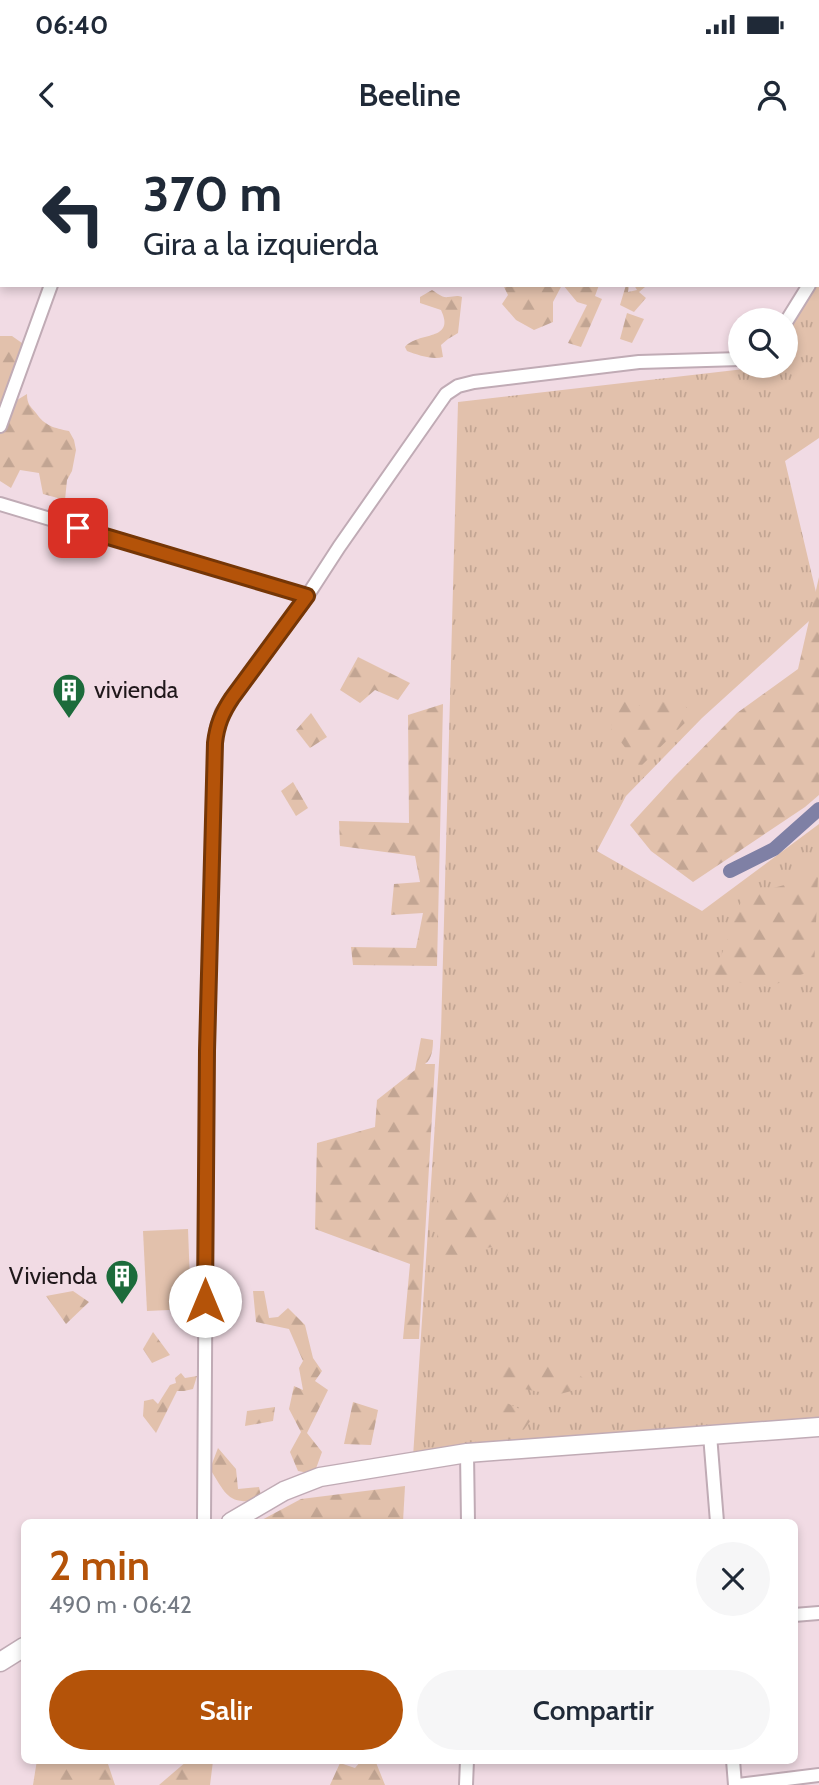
<!DOCTYPE html>
<html lang="es">
<head>
<meta charset="utf-8">
<style>
  :root { --surface:#fff; --page:#f6f6f7; --text:#1f2937; --muted:#747a83; --accent:#b45309 }
  body { margin:0; font-family:Cabin,sans-serif; background:var(--page); color:var(--text); height:100vh; display:flex; flex-direction:column; font-size:26px; white-space:nowrap }
  * { box-sizing:border-box; margin:0 }
  p { font-size:23px; color:var(--muted) }
  .icon { flex:none; width:38px; height:38px; fill:none; stroke:currentColor; stroke-width:2; stroke-linecap:round; stroke-linejoin:round }
  .map { position:relative; flex:1; overflow:hidden }
  .side { position:absolute; left:21px; top:1379px; width:777px; height:245px; display:flex; flex-direction:column; background:var(--surface); border-radius:10px; box-shadow:0 4px 10px #0003 }
  .side>* { flex:none }
  .banner { position:absolute; left:0px; top:0px; width:819px; height:147px; box-shadow:0 4px 10px #0003; background:#fff; color:var(--text); overflow:hidden }
  .fabs { position:absolute; left:728px; top:168px; display:grid; gap:14px }
  .fabs a { display:grid; place-items:center; width:70px; height:70px; border-radius:50%; background:var(--surface); box-shadow:0 4px 10px #0003; font-size:35px }
  .pin { position:absolute; display:grid; place-items:center; width:60px; height:60px; color:#fff; margin:-30px; border-radius:14px; box-shadow:0 4px 10px #0006 }
  .me { position:absolute; width:77px; margin:-38px; rotate:0deg; stroke-linejoin:round; filter:drop-shadow(0 0 5px #0008) }
  .turn { display:flex; align-items:center; gap:24px; height:147px; padding:0 28px; font-size:32px }
  .turn .icon { width:91px; height:91px; stroke-width:2.5 }
  .turn b { display:block; font-size:49px; line-height:60px }
  .round { display:grid; place-items:center; flex:none; width:74px; height:74px; border-radius:37px; background:var(--page) }
  .overview { display:flex; align-items:center; justify-content:space-between; height:119px; padding:0 28px }
  h1 { font-size:42px; font-weight:600; line-height:52px; color:var(--accent) }
  .primary-button { display:flex; gap:14px; margin-top:auto; padding:14px 28px }
  .primary-button a { flex:1; height:80px; border-radius:42px; background:var(--accent); color:#fff; font-size:28px; font-weight:600; line-height:80px; text-align:center }
  .primary-button a+a { background:var(--page); color:var(--text) }
  .status { display:flex; justify-content:space-between; align-items:center; height:49px; padding:0 35px; background:var(--surface); direction:ltr }
  .status svg { height:19px; fill:currentColor }
  header { display:flex; justify-content:space-between; align-items:center; height:91px; padding:0 28px; background:var(--surface); font-size:32px; font-weight:600 }
  .map>svg:first-child { display:block }
  .grass { fill:url(#grass-tufts) }
  .forest { fill:url(#forest-firs) }
  .pitch { fill:#e2c1ac }
  .lines { fill:none; stroke-linecap:round; stroke-linejoin:round }
  .canal { stroke:#7f80a5; stroke-width:14 }
  .street-casing { stroke:#c0abb5; stroke-width:16 }
  .secondary-casing { stroke:#c0abb5; stroke-width:21 }
  .street { stroke:#fff; stroke-width:12 }
  .secondary { stroke:#fff; stroke-width:18 }
  .route-casing { stroke:#753606; stroke-width:18 }
  .route { stroke:#b45309; stroke-width:12 }
  .labels { text-anchor:middle; stroke-width:7; stroke-linejoin:round; paint-order:stroke }
  .poi-label { font-size:24px; fill:#20181b; stroke:#f1dbe4; text-anchor:start }
</style>
</head>
<body>
<div class="status"><b>06:40</b><svg viewBox="0 0 49 12"><path d="M0 12V9h3v3zM5 12V6h3v6zM10 12V3h3v9zM15 12V0h3v12zM26 1h20v11H26zM47 4h2v5h-2z"/></svg></div>
<header><svg class="icon" aria-label="back" viewBox="0 0 24 24"><path d="M15 5l-7 7 7 7"/></svg>Beeline<svg class="icon" aria-label="person" viewBox="0 0 24 24"><circle cx="12" cy="8" r="4"/><path d="M4 21q1-7 8-7t8 7"/></svg></header>
<div class="map">
<svg width="819" height="1645" viewBox="0 0 819 1645">
  <defs>
    <pattern id="grass-tufts" width="24" height="20" patternUnits="userSpaceOnUse" patternTransform="scale(1.75)"><rect width="24" height="20" fill="#e2c1ac"/><path d="M3 7l-1-3M5 7V3M7 7l1-3M15 17l-1-3M17 17v-4M19 17l1-3" fill="none" stroke="#c2a593"/></pattern>
    <pattern id="forest-firs" width="22" height="20" patternUnits="userSpaceOnUse" patternTransform="scale(1.75)"><rect width="22" height="20" fill="#e2c1ac"/><path d="M5 1l3.5 6h-7zM16 11l3.5 6h-7z" fill="#c2a593"/></pattern>
  </defs>
  <rect width="100%" height="100%" fill="#f1dbe4"/>
  <path class="grass" d="M 819,131 L 819,298 L 785,321 L 819,465 L 819,472 L 702,578 L 626,656 L 597,711 L 702,771 L 819,684 L 819,1290 L 413,1317 L 441,892 L 458,262 L 753,228 L 755,226 L 786,226 L 786,181 L 810,145 L 817,145 L 817,134 Z"/>
  <g class="forest">
    <path d="M 503,145 L 562,145 L 553,162 L 553,182 L 534,190 L 516,180 L 502,164 L 508,155 Z"/>
    <path d="M 563,145 L 599,145 L 595,156 L 602,159 L 581,207 L 568,203 L 587,165 L 577,162 Z"/>
    <path d="M 626,145 L 629,145 L 628,152 L 637,150 L 634,145 L 645,147 L 639,152 L 646,158 L 634,172 L 620,165 Z"/>
    <path d="M 432,150 C 437,153 442,158 448,157 C 454,157 456,155 462,157 L 458,193 L 448,199 L 441,205 L 443,217 C 432,220 418,215 407,211 L 405,207 C 418,191 456,202 441,170 L 420,163 L 420,157 Z"/>
    <path d="M 627,173 L 644,179 L 632,203 L 620,199 Z"/>
    <path d="M 0,196 L 12,196 L 29,208 C 14,228 8,239 4,264 L 17,260 L 27,254 C 27,264 30,266 36,273 C 45,286 54,288 69,291 L 74,300 L 76,310 L 72,331 L 67,340 L 65,360 L 43,354 L 39,333 L 20,330 L 11,348 L 0,341 Z"/>
    <path d="M 819,437 L 819,655 L 805,667 L 693,742 L 651,711 L 630,685 L 674,637 L 737,573 L 798,529 Z"/>
    <path d="M 358,517 L 410,543 L 398,560 L 375,550 L 360,563 L 340,550 Z"/>
    <path d="M 672,551 L 693,575 L 640,627 L 611,589 L 617,556 L 641,566 Z"/>
    <path d="M 443,564 L 437,826 L 353,825 L 351,807 L 416,808 L 423,773 L 391,775 L 394,744 L 420,742 L 415,716 L 340,706 L 339,681 L 409,683 L 408,575 Z"/>
    <path d="M 311,573 L 327,597 L 310,608 L 296,590 Z"/>
    <path d="M 293,642 L 308,668 L 296,676 L 281,651 Z"/>
    <path d="M 818,736 L 814,830 L 768,847 L 713,838 L 743,756 Z"/>
    <path d="M 421,898 L 433,900 C 433,909 432,919 425,924 L 435,924 L 419,1199 L 403,1199 L 410,1124 L 315,1089 L 317,1003 L 375,987 L 377,960 L 415,930 Z"/>
    <path d="M 510,1047 L 492,1107 L 468,1111 L 467,1122 L 437,1125 L 437,1052 Z"/>
    <path d="M 73,1151 L 89,1162 L 66,1184 L 46,1156 Z"/>
    <path d="M 253,1151 L 264,1151 L 269,1178 L 278,1177 L 288,1168 L 305,1185 L 313,1218 L 322,1231 L 315,1241 L 328,1250 L 307,1293 L 322,1312 L 314,1334 L 298,1331 L 290,1312 L 301,1292 L 289,1269 L 294,1246 L 303,1250 L 299,1228 L 303,1221 L 289,1189 L 256,1182 Z"/>
    <path d="M 153,1192 L 170,1215 L 152,1223 L 143,1209 Z"/>
    <path d="M 564,1220 L 591,1246 L 556,1255 L 492,1243 L 492,1226 Z"/>
    <path d="M 181,1233 L 185,1238 L 197,1236 L 193,1249 L 184,1251 L 177,1251 L 156,1293 L 143,1276 L 144,1261 L 153,1259 L 158,1264 L 170,1245 L 176,1243 L 175,1238 Z"/>
    <path d="M 353,1262 L 378,1270 L 371,1305 L 344,1304 Z"/>
    <path d="M 507,1263 L 534,1276 L 522,1292 L 528,1312 L 518,1315 L 501,1289 L 497,1275 Z"/>
    <path d="M 275,1267 L 273,1281 L 245,1286 L 247,1271 Z"/>
    <path d="M 218,1308 L 236,1329 L 238,1349 L 259,1347 L 262,1360 C 228,1365 227,1356 210,1329 Z"/>
    <path d="M 405,1346 L 403,1382 L 258,1382 L 301,1359 Z"/>
    <path d="M 37,1620 L 107,1621 L 115,1645 L 33,1645 Z"/>
    <path d="M 375,1620 L 385,1645 L 330,1645 L 340,1623 L 355,1628 L 361,1621 Z"/>
    <path d="M 187,1621 L 213,1621 L 210,1645 L 159,1645 Z"/>
  </g>
  <path class="pitch" d="M 188,1089 L 191,1169 L 147,1171 L 143,1091 Z"/>
  <g class="lines">
    <path class="canal" d="M 730,731 L 774,709 L 819,669"/>
    <defs>
      <g id="street">
        <path d="M 0,66 L 2,67"/>
        <path d="M 817,131 L 819,129"/>
        <path d="M 786,182 L 809,145"/>
        <path d="M 0,286 L 51,145"/>
        <path d="M 0,364 L 307,456"/>
        <path d="M 710,1295 L 717,1382"/>
        <path d="M 467,1313 L 468,1382"/>
        <path d="M 204,1382 L 207,911 L 215,603 L 217,587 L 222,572 L 302,464 L 339,407 L 446,254 L 458,246 L 474,242 L 639,222 L 740,219"/>
        <path d="M 794,1475 L 819,1473"/>
        <path d="M 733,1620 L 735,1645"/>
        <path d="M 466,1645 L 467,1620"/>
        <path d="M 738,1645 L 819,1635"/>
      </g>
      <g id="secondary">
        <path d="M 231,1382 L 284,1351 L 320,1337 L 467,1313 L 819,1287"/>
        <path d="M 0,1522 L 24,1507"/>
      </g>
    </defs>
    <use href="#street" class="street-casing"/>
    <use href="#secondary" class="secondary-casing"/>
    <use href="#street" class="street"/>
    <use href="#secondary" class="secondary"/>
  </g>
  <g class="lines">
    <defs>
      <path id="route" d="M 78,388 L 307,456 L 232,558 C 222,573 217,585 215,603 L 207,911 L 205,1161"/>
    </defs>
    <use href="#route" class="route-casing"/>
    <use href="#route" class="route"/>
  </g>
  <defs>
    <symbol id="building-pin" viewBox="-11 -11 22 30"><path d="M0 17L-7.5 6A9.5 9.5 0 1 1 7.5 6Z" fill="#1c6b3b" stroke="#f1dbe4"/><path d="M-4-6H4V6H1V3H-1V6H-4ZM-2.5-4.3h1.7v1.8h-1.7ZM.8-4.3h1.7v1.8H.8ZM-2.5-1h1.7V.8h-1.7ZM.8-1h1.7V.8H.8Z" fill="#fff"/></symbol>
  </defs>
  <g fill-rule="evenodd">
    <use href="#building-pin" x="50" y="531" width="38" height="52"/>
    <use href="#building-pin" x="103" y="1117" width="38" height="52"/>
  </g>
  <g class="labels">
    <g class="poi-label">
      <text x="94" y="558">vivienda</text>
      <text x="97" y="1144" text-anchor="end">Vivienda</text>
    </g>
  </g>
</svg>
<div class="fabs">
<a><svg class="icon" aria-label="search" viewBox="0 0 24 24"><circle cx="10" cy="10" r="6"/><path d="M15 15l6 6"/></svg></a>
</div>
<div class="pin" style="left:78px;top:388px;background:#d93025"><svg class="icon" aria-label="arrive" viewBox="0 0 24 24"><path d="M6 21V4h12l-3 4 3 4H6"/></svg></div>
<svg class="me" style="left:205px;top:1161px" viewBox="-20 -20 40 40"><circle r="19" fill="#fff"/><path d="M0-13L10 11 0 6-10 11z" fill="#b45309"/></svg>
<div class="banner">
<div class="turn"><svg class="icon" aria-label="left" viewBox="0 0 24 24"><path d="M17 20v-9H6M10 6l-5 5 5 5"/></svg><div><b>370 m</b>Gira a la izquierda</div></div>
</div>
<section class="side">
<div class="overview"><div><h1>2 min</h1><p>490 m · 06:42</p></div><a class="round"><svg class="icon" aria-label="close" viewBox="0 0 24 24"><path d="M6 6l12 12M18 6L6 18"/></svg></a></div>
<div class="primary-button"><a>Salir</a><a>Compartir</a></div>
</section>
</div>
</body>
</html>
